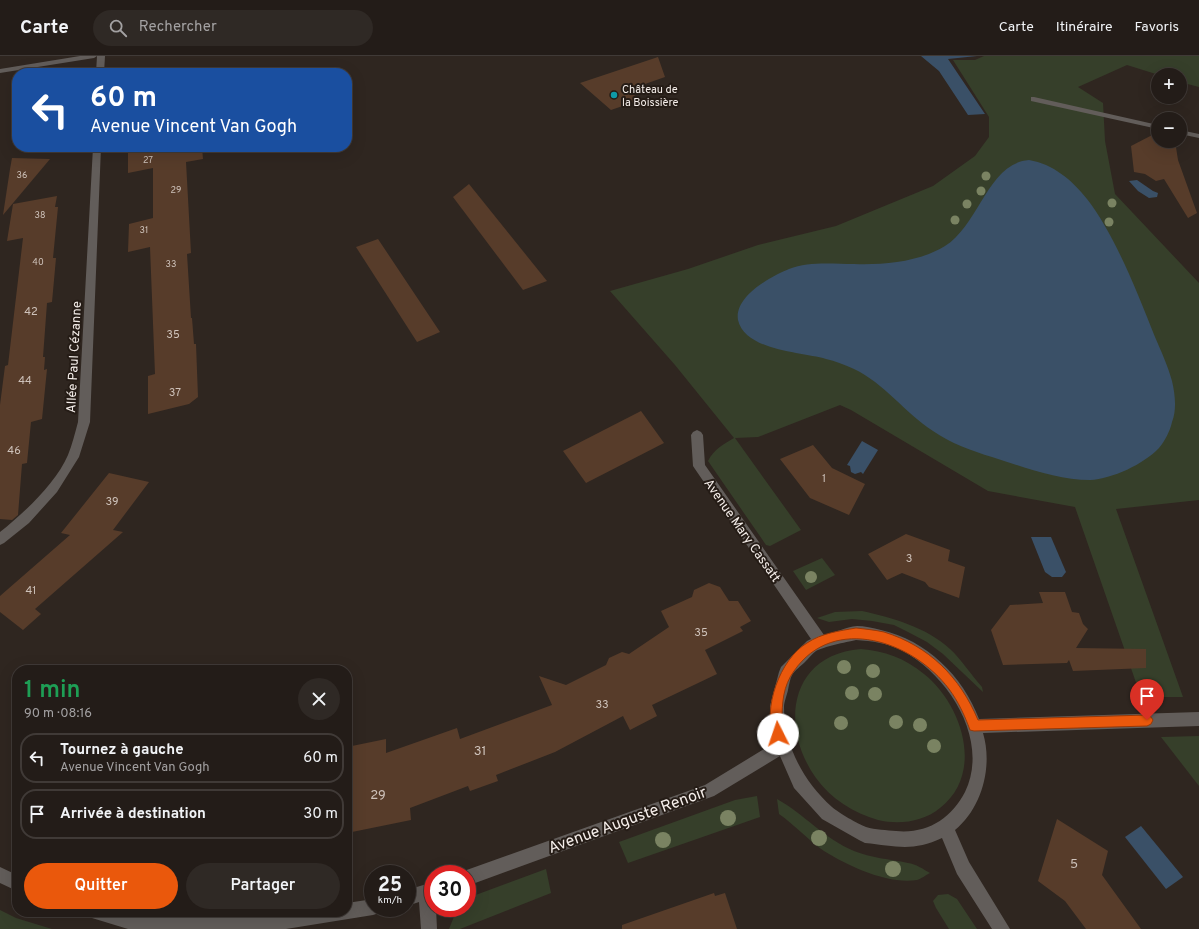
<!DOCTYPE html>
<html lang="fr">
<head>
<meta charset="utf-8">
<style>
  :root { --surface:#231c18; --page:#2f2925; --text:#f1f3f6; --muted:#a3a1a2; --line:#403a37; --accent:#ea580c }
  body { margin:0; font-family:Overpass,sans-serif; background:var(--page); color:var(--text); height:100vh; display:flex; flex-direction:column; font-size:15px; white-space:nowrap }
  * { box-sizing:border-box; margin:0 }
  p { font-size:13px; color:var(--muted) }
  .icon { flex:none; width:22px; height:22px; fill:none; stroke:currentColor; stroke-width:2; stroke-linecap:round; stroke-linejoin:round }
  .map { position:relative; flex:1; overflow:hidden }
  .sheet { position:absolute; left:12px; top:609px; width:340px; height:252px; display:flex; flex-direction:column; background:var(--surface); border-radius:16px; box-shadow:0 4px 16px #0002,0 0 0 1px var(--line) }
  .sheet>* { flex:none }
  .banner { position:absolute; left:12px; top:12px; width:340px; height:84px; border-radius:16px; box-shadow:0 4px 16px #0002,0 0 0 1px var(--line); background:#1a4fa0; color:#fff; overflow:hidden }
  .fabs { position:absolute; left:1151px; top:12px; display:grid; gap:8px }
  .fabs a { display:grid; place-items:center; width:36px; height:36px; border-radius:50%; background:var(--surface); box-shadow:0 4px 16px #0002,0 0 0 1px var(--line); font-size:20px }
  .speed { position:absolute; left:364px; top:809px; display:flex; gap:8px; font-size:20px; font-weight:700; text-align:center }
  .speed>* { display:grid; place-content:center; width:52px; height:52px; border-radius:50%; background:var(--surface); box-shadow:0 4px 16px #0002,0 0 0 1px var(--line); line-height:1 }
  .speed small { font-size:10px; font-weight:400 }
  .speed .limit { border:6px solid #d22; background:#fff; color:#111 }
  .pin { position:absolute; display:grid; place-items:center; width:34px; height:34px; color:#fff; margin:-41px -17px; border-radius:50% 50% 50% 0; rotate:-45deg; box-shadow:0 0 4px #0007 }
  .pin .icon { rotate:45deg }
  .me { position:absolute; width:44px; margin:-22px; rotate:356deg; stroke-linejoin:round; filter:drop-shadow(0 0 3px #0008) }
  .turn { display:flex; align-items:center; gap:14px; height:84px; padding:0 12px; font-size:18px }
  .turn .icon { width:52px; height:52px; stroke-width:2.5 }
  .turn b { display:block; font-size:28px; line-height:34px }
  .round { display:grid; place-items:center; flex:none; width:42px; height:42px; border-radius:21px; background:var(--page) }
  .summary { display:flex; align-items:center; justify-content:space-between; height:68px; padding:0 12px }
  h1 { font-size:24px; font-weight:600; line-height:30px; color:#1e9e55 }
  .button { display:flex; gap:8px; margin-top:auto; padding:8px 12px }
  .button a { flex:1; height:46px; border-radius:24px; background:var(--accent); color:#fff; font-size:16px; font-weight:600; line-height:46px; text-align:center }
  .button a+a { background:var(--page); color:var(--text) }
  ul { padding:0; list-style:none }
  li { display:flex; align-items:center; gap:12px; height:50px; margin:0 8px 6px; padding:0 4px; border:2px solid var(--line); border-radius:16px }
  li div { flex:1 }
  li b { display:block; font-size:15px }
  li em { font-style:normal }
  header { display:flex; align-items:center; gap:24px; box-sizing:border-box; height:56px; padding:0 20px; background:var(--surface); border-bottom:1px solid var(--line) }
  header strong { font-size:19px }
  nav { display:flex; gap:22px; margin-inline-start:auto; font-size:14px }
  .search { width:280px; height:36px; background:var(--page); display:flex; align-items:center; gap:10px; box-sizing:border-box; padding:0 14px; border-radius:22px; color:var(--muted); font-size:15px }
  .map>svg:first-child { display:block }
  .green { fill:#363f2a }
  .water { fill:#3a5067 }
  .building { fill:#573c2a }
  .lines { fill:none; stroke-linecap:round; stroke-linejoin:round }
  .minor { fill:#625d5a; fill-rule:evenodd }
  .tree { fill:#7a8362 }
  .route { fill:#ea580c; stroke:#983908 }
  .culture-dot { fill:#0f9aa8; stroke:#251c16; stroke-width:1.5 }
  .labels { text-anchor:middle; stroke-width:4; stroke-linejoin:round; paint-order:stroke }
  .far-number-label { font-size:9px; fill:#cec2ba }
  .far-poi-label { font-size:11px; fill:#f5eeea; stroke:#251c16; text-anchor:start }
  .number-label { font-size:11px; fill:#cec2ba }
  .street-label { font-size:13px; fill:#f5eeea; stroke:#251c16 }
  .near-number-label { font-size:13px; fill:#cec2ba }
  .near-street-label { font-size:16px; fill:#f5eeea; stroke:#251c16 }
</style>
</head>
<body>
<header>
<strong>Carte</strong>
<div class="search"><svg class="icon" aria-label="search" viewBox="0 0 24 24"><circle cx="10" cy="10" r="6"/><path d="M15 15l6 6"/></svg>Rechercher</div>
<nav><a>Carte</a><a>Itinéraire</a><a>Favoris</a></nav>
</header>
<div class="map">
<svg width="1199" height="873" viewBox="0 0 1199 873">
  <rect width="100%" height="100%" fill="#2f2620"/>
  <g class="green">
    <path d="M 984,0 L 1199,0 L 1199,31 L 1180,26 L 1180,19 L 1159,19 L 1127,9 L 1078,31 L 1103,47 L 1105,85 L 1115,138 L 1199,227 L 1199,444 L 1116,453 L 1183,641 L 1141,641 L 1075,451 L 988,435 L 851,354 L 840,349 L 758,381 L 735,382 L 801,474 L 770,490 L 766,489 L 708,405 C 714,393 724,388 734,382 L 675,309 L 610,235 L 688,213 L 758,189 L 836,170 L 933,130 L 975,100 L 989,81 L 989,61 L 953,4 L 975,4 Z"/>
    <path d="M 822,502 L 835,519 L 806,534 L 793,515 Z"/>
    <path d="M 862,555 C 893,562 926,571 950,593 C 962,604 971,619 982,631 L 983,636 L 943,598 L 927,586 L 908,576 L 894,569 L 872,565 L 852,563 L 829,566 L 817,562 L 835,556 Z"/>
    <path d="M 861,593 C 884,595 905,602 924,618 C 962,648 985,717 940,752 C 923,766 899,769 878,764 C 854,757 831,743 816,722 C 780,672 788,599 861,593 Z"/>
    <path d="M 1199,680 L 1199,730 L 1161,681 Z"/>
    <path d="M 757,740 L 760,761 L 628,807 L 619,786 L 735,744 Z"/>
    <path d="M 777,743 C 804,758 825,783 854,795 C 871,802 889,803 908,807 C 916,808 923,813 930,817 C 926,819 921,823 917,824 C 889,829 848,810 824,795 C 808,784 795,769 779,758 Z"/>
    <path d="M 546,813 L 551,837 L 460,873 L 449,873 L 455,858 L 460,852 L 467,852 L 467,846 L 473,840 Z"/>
    <path d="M 948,838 L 957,843 L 977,873 L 949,873 L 936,852 L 933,845 L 938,839 Z"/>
    <path d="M 0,854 L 16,862 L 52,873 L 0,873 Z"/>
  </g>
  <g class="water">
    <path d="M 921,0 L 977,0 L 948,3 L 985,58 L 968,59 L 939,15 Z"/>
    <path d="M 1029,104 C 1053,108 1072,124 1087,143 C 1115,179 1138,238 1155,281 C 1161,295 1168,310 1172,325 C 1175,338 1177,353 1172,366 C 1170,375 1165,385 1159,392 C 1144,408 1112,423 1090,424 C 1057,424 1024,411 992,401 C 972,395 950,387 933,375 C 905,357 884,327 854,313 C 845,309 835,305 826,303 C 802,296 745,295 738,264 C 734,240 772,220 789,213 C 809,205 833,208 854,208 C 884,209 919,206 945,190 C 979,169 988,107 1029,104 Z"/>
    <path d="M 1137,124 L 1153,135 L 1158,137 L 1157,141 L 1149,142 L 1138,135 L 1129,125 Z"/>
    <path d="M 862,385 L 878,394 L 863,418 L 861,416 L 855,418 L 851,416 L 850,410 L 847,409 Z"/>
    <path d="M 1031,481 L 1051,481 L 1066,516 L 1062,521 L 1052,521 L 1045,516 Z"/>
    <path d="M 1141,770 L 1183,821 L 1166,833 L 1125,781 Z"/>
  </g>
  <g class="building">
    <path d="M 658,1 L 665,21 L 628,34 L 640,44 L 611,54 L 580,27 Z"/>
    <path d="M 1158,76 L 1158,85 L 1175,85 L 1178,104 L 1197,157 L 1188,162 L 1164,123 L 1156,125 L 1145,118 L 1134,116 L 1131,90 Z"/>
    <path d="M 128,91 L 202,91 L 203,103 L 186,106 L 191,197 L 187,198 L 191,262 L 192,262 L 194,288 L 196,288 L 198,341 L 189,348 L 148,358 L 148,320 L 155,318 L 150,191 L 128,196 L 129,168 L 153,162 L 153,112 L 128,117 Z"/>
    <path d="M 12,102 L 50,103 L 3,159 L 10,113 Z"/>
    <path d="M 469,128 L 547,225 L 523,234 L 453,141 Z"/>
    <path d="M 57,140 L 55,151 L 58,151 L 53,202 L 56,202 L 52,246 L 47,247 L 43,301 L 45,301 L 44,314 L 47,313 L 42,363 L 31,366 L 27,407 L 22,408 L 18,459 L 12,464 L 0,463 L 0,349 L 5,310 L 8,309 L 23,182 L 7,185 L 13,148 Z"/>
    <path d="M 378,183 L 440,276 L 417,286 L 356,191 Z"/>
    <path d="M 641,355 L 664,387 L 586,427 L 563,395 Z"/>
    <path d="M 813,389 L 832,412 L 865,428 L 849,459 L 810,442 L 780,403 Z"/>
    <path d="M 109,417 L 149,426 L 113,474 L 123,476 L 35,553 L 41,558 L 23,574 L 0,556 L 0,540 L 70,479 L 61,477 Z"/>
    <path d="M 906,478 L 950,494 L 948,505 L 965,511 L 959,542 L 929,531 L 925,526 L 902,517 L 887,524 L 868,498 Z"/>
    <path d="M 709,527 L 720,531 L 729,545 L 738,545 L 751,565 L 740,571 L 743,575 L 705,594 L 717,618 L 652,649 L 657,660 L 630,674 L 623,660 L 555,696 L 496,719 L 498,725 L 470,735 L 468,730 L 410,752 L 411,764 L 352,776 L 352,770 L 347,771 L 347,691 L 386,683 L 386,697 L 457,672 L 460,683 L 552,649 L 539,620 L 566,629 L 606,609 L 609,602 L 622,596 L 629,598 L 669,571 L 661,555 L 692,541 L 694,534 Z"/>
    <path d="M 1039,536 L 1065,536 L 1072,556 L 1079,557 L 1083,568 L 1088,573 L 1076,592 L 1146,593 L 1146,612 L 1073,615 L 1069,604 L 1067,607 L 1003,609 L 991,574 L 1010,549 L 1043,547 Z"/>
    <path d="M 1057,763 L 1108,795 L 1102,819 L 1141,873 L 1086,873 L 1065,845 L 1038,825 Z"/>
    <path d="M 714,837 L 715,840 L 725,837 L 737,873 L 622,873 L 622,869 Z"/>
  </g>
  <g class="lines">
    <g class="minor">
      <path d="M 80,0 L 105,0 L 104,17 L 96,17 L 97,0 L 94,2 L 0,17 L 0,13 Z"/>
      <path d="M 1031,41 L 1034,41 L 1158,69 L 1158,73 L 1031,45 Z"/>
      <path d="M 1180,74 L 1199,78 L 1199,82 L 1180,78 Z"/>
      <path d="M 93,91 L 101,91 L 90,366 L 79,401 L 57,436 L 29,467 L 4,487 L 0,489 L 0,476 C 24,457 56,427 68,399 C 72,389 75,377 78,366 Z"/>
      <path d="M 697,374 L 701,376 L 703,379 L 705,409 L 824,579 C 834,577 846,571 857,570 C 864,570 873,572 881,574 C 926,584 963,620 979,663 L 1199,656 L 1199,670 L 983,677 C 993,710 982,752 955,774 L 969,806 L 1010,873 L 992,873 L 957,818 L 942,782 C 913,796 895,790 865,787 L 859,784 L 822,763 L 794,732 L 780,700 L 714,740 L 467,830 L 467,818 L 461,818 L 461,816 L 705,729 L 774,687 L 770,650 L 779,616 L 781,611 L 807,585 L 811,583 L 695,413 L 693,410 L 691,379 L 693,376 ZM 856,584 C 872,585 888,587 903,595 C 949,620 990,684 965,736 C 951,763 927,778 896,775 C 887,774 875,774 866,771 C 858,768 839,757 832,751 C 804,726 784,690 784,651 C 784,646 787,639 788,634 C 789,629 790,623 792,619 C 795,614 801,610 805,606 C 808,603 812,598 816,595 C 823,591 846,586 856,584 Z"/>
      <path d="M 0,811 L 17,819 L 17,835 L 0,827 Z"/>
      <path d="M 433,826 L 433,852 L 436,852 L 437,873 L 421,873 L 419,846 L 407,850 L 407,834 Z"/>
      <path d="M 373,843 L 373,852 L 381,852 L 379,857 L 373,859 L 286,873 L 128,873 L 92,862 L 90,856 L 127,856 L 146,862 L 264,860 L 288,856 L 347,856 L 347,847 Z"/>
    </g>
  </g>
  <g class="tree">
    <circle cx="986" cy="120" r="4.5"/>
    <circle cx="981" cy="135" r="4.5"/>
    <circle cx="1112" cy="147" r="4.5"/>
    <circle cx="967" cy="148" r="4.5"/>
    <circle cx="955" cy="164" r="4.5"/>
    <circle cx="1109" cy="166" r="4.5"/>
    <circle cx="811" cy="521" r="6"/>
    <circle cx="844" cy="611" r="7"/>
    <circle cx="873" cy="615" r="7"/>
    <circle cx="852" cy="637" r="7"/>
    <circle cx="875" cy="638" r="7"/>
    <circle cx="896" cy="666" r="7"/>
    <circle cx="841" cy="667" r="7"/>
    <circle cx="920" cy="669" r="7"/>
    <circle cx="934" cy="690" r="7"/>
    <circle cx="728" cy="762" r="8"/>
    <circle cx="819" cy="782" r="8"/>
    <circle cx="663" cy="784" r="8"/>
    <circle cx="893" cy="813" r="8"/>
  </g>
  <path class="route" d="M 856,572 C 865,573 875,574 884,576 C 929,590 960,621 978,664 L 1147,659 L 1151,661 L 1153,664 L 1151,668 L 1147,670 L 974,675 L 970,674 C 965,660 958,645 949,633 C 914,586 834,557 794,615 C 783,630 782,647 782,665 C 782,671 784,676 782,682 L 778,684 L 774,682 C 762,653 780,603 807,587 C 822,577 839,575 856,572 Z"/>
  <circle class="culture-dot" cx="614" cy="39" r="4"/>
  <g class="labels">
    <g class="far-number-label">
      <text x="148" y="107">27</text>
      <text x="22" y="122">36</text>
      <text x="176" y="137">29</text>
      <text x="40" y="162">38</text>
      <text x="144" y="177">31</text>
      <text x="38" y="209">40</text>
      <text x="171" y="211">33</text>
    </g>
    <g class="far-poi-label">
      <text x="622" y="37">Château de<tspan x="622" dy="13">la Boissière</tspan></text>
    </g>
    <g class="number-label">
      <text x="31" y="259">42</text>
      <text x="173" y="282">35</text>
      <text x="25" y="328">44</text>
      <text x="175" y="340">37</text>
      <text x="14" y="398">46</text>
      <text x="824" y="426">1</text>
      <text x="112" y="449">39</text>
      <text x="909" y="506">3</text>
      <text x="31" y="538">41</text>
      <text x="701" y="580">35</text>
      <text x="602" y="652">33</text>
    </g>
    <g class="street-label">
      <text transform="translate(73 301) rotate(-87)" y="5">Allée Paul Cézanne</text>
      <text transform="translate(743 474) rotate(55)" y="5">Avenue Mary Cassatt</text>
    </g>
    <g class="near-number-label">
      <text x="480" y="699">31</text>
      <text x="378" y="743">29</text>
      <text x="1074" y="812">5</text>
    </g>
    <g class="near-street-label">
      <text transform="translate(627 763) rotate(-20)" y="6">Avenue Auguste Renoir</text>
    </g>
  </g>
</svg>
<div class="fabs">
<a>+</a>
<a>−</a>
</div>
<div class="speed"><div>25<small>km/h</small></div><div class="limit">30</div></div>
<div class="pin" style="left:1147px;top:664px;background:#d93025"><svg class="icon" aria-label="arrive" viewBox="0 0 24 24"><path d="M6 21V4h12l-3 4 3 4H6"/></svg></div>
<svg class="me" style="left:778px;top:678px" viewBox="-20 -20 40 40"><circle r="19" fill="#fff"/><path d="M0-13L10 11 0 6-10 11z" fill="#ea580c"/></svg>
<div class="banner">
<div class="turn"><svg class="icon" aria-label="left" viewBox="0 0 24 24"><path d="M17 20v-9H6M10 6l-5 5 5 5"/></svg><div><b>60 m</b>Avenue Vincent Van Gogh</div></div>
</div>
<section class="sheet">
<div class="summary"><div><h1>1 min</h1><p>90 m · 08:16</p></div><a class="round"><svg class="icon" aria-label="close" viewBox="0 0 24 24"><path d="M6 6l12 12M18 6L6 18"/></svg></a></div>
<ul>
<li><svg class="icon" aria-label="left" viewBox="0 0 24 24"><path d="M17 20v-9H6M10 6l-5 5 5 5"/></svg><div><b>Tournez à gauche</b><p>Avenue Vincent Van Gogh</p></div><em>60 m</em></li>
<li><svg class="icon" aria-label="arrive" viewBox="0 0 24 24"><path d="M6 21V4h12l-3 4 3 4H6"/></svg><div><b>Arrivée à destination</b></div><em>30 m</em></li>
</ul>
<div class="button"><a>Quitter</a><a>Partager</a></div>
</section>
</div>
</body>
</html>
